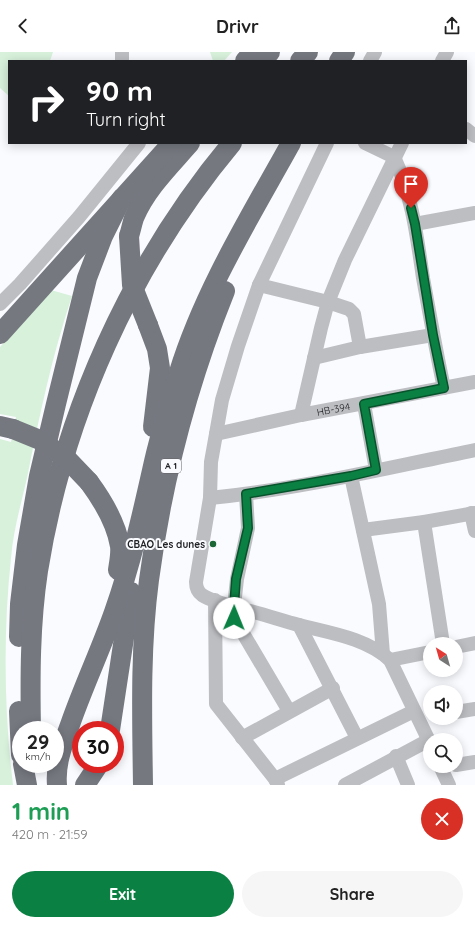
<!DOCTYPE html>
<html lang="en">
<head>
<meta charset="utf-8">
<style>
  :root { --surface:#fff; --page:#f6f6f6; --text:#222; --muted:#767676; --accent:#0b8043 }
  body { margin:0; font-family:Quicksand,sans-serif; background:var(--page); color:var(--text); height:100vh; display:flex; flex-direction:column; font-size:15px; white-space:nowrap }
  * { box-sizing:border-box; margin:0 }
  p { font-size:13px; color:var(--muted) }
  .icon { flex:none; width:22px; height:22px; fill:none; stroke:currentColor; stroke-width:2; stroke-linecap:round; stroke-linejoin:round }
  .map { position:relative; height:733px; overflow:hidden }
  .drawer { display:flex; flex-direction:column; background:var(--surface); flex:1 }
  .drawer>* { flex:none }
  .hud { position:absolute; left:8px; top:8px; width:459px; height:84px; border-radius:0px; box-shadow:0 2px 10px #0003; background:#202124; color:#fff; overflow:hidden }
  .needle { width:26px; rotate:323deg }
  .controls { position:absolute; left:423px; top:585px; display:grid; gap:8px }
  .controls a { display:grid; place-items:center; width:40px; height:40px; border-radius:50%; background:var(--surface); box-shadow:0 2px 10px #0003; font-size:20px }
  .speed { position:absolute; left:12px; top:669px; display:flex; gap:8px; font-size:20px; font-weight:700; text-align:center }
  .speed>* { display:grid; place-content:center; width:52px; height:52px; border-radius:50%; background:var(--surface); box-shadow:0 2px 10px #0003; line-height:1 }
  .speed small { font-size:10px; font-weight:400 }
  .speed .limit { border:6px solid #d22; background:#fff; color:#111 }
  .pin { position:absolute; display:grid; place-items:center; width:34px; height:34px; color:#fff; margin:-41px -17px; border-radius:50% 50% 50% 0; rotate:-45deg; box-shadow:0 0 4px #0007 }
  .pin .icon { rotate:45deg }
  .me { position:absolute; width:44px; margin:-22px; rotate:1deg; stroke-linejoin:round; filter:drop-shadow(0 0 3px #0008) }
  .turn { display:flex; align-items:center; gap:14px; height:84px; padding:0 12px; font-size:18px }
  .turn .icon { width:52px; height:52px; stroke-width:2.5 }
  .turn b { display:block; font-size:28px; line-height:34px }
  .round { display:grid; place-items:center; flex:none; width:42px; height:42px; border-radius:21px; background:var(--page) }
  .overview { display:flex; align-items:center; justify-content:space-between; height:68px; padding:0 12px }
  h1 { font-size:24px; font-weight:800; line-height:30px; color:#1e9e55 }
  .button { display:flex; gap:8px; margin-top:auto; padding:8px 12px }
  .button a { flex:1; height:46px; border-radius:24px; background:var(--accent); color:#fff; font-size:16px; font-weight:800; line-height:46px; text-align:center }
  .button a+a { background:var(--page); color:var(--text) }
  header { display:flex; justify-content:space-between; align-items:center; height:52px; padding:0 12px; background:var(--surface); font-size:18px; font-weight:800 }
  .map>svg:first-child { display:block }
  .green { fill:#d7f1db }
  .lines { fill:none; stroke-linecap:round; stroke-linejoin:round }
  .minor { stroke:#bdbec2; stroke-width:14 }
  .highway { stroke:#767880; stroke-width:20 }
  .highway-bridge { stroke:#767880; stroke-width:20 }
  .route-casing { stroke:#07532c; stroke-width:10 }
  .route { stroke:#0b8043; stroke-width:7 }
  .poi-dot { fill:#1b6635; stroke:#fafbff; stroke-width:1.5 }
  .labels { text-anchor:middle; stroke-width:4; stroke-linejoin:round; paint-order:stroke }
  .shield { fill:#fafbff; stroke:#616266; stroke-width:1 }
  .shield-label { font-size:9px; font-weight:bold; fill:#202124 }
  .street-label { font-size:10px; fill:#202124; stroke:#fafbff }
  .poi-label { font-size:10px; font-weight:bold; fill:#202124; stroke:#fafbff; text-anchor:end }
</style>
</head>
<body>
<header><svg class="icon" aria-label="back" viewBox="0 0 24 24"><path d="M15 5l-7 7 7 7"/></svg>Drivr<svg class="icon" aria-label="share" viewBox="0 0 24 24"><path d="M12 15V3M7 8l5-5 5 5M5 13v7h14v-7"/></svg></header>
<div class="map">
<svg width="475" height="733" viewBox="0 0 475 733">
  <rect width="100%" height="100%" fill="#fafbff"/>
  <g class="green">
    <path d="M 0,0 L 53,0 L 50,9 L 9,9 L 9,44 L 0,36 Z"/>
    <path d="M 210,0 L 232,0 L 224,9 L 213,9 Z"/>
    <path d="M 51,238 L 72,244 C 52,304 39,365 27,426 C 21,452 13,480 11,506 C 3,581 4,658 13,733 L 0,733 L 0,387 L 11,390 L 16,365 L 0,362 L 0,295 Z"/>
  </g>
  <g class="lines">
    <g class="minor">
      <path d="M 122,9 L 122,0"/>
      <path d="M 370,9 L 375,0"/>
      <path d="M 442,9 L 447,0"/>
      <path d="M 466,77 L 475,84"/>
      <path d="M 327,91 L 259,233 L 238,294 L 222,348 L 216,382 L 211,410 L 210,446 L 196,530 C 196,535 198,540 202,543 C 213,550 231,554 243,557 C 262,562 281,568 299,573 C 330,581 366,586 390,608 L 430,691"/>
      <path d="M 365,91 L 394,105 C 412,143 417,185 423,226 C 430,263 436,300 444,336"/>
      <path d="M 415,172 L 475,161"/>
      <path d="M 259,233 L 328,250 L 349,257 L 354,262 L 360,295"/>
      <path d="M 0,252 L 20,232 L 79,165 L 139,91"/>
      <path d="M 314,306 L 360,295 L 433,283"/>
      <path d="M 364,352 L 376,418"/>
      <path d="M 301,363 L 321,276 L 328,250 L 345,208 L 402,91"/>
      <path id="s1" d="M 216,382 L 301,363 L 475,330"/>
      <path d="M 351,424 L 379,552 L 383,602"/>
      <path d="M 246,442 L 248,476 L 237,527 L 234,554 L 234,566 L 289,659"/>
      <path d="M 210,446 C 299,437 387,416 475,398"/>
      <path d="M 471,461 L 475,479"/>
      <path d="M 424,470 L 443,592"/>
      <path d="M 363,478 L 424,470 L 475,461"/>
      <path d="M 215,548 L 216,652 L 275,727 L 278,733"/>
      <path d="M 299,573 L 357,686"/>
      <path d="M 456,595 L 475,591"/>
      <path d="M 390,608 L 430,600"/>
      <path d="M 456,660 L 475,657"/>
      <path d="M 242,686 L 333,636"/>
      <path d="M 396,704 L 408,733"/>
      <path d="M 456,713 L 475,710"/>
      <path d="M 440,714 L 449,733"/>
      <path d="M 275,727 L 414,659"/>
      <path d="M 345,733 L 429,688"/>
    </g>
    <g class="highway">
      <path d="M 245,9 L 253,0"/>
      <path d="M 262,9 L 270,0"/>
      <path d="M 300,9 L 308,0"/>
      <path d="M 339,9 L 345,0"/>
      <path d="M 129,184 C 131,178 132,172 134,166 C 146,137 170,114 190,91"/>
      <path d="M 148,273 L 157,297 L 160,316 L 153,375"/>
      <path d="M 0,282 L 172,91"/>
      <path d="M 0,374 L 13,377"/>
      <path d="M 89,430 C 103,449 116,470 120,494 C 121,501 119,511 118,518"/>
      <path d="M 19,585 L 20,552 L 27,493 L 39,424 L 56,352 L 87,226 L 103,184 L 122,146"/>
      <path d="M 19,659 L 21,703"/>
      <path d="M 31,678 C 30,625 30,572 38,519 C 63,363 131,212 232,91"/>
      <path d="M 110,678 L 131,540"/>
      <path d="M 23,712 L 27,733"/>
      <path d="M 57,733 C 55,710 64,690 71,670 C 84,633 101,597 114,560 C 131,512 142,463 153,414 C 160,382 170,351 179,320 C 204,239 250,165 291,91"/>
      <path d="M 85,733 L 99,712"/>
      <path d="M 143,733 C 142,665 140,596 149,528 C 162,430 188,331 225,239"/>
    </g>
    <g class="highway-bridge">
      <path d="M 129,184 L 132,233 L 148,273"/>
      <path d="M 13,377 L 40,388 L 67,407 L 89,430"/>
    </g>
  </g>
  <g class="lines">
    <defs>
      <path id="route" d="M 234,566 L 234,554 L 236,527 L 248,476 L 246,442 L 351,424 L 376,418 L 364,352 L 444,336 L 433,283 L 415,172 L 411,156"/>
    </defs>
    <use href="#route" class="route-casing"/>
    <use href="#route" class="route"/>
  </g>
  <circle class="poi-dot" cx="213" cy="492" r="4"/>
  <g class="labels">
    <rect class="shield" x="161" y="407" width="20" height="14" rx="3"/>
    <g class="shield-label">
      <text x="171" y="417">A 1</text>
    </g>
    <g class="street-label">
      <text dy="4" stroke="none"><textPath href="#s1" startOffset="120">HB-394</textPath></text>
    </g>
    <g class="poi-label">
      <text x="205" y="496">CBAO Les dunes</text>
    </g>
  </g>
</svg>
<div class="controls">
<a><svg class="needle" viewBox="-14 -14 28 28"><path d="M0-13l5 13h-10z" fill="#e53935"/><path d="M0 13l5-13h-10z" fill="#767676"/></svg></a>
<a><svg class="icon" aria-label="sound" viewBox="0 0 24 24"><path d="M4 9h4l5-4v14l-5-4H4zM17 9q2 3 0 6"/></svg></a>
<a><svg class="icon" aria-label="search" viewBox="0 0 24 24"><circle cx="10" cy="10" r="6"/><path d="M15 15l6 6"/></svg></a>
</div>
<div class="speed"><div>29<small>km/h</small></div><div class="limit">30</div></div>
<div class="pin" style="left:411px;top:156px;background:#d93025"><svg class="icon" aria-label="arrive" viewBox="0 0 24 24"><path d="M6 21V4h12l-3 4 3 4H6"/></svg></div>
<svg class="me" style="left:234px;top:566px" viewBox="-20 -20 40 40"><circle r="19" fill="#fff"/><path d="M0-13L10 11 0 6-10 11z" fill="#0b8043"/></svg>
<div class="hud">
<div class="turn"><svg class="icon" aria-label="right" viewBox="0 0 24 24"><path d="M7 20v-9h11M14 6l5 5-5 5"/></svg><div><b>90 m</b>Turn right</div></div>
</div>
</div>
<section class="drawer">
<div class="overview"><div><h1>1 min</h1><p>420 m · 21:59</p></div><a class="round" style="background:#d93025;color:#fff"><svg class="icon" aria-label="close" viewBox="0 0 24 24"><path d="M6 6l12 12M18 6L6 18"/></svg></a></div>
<div class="button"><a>Exit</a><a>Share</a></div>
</section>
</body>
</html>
